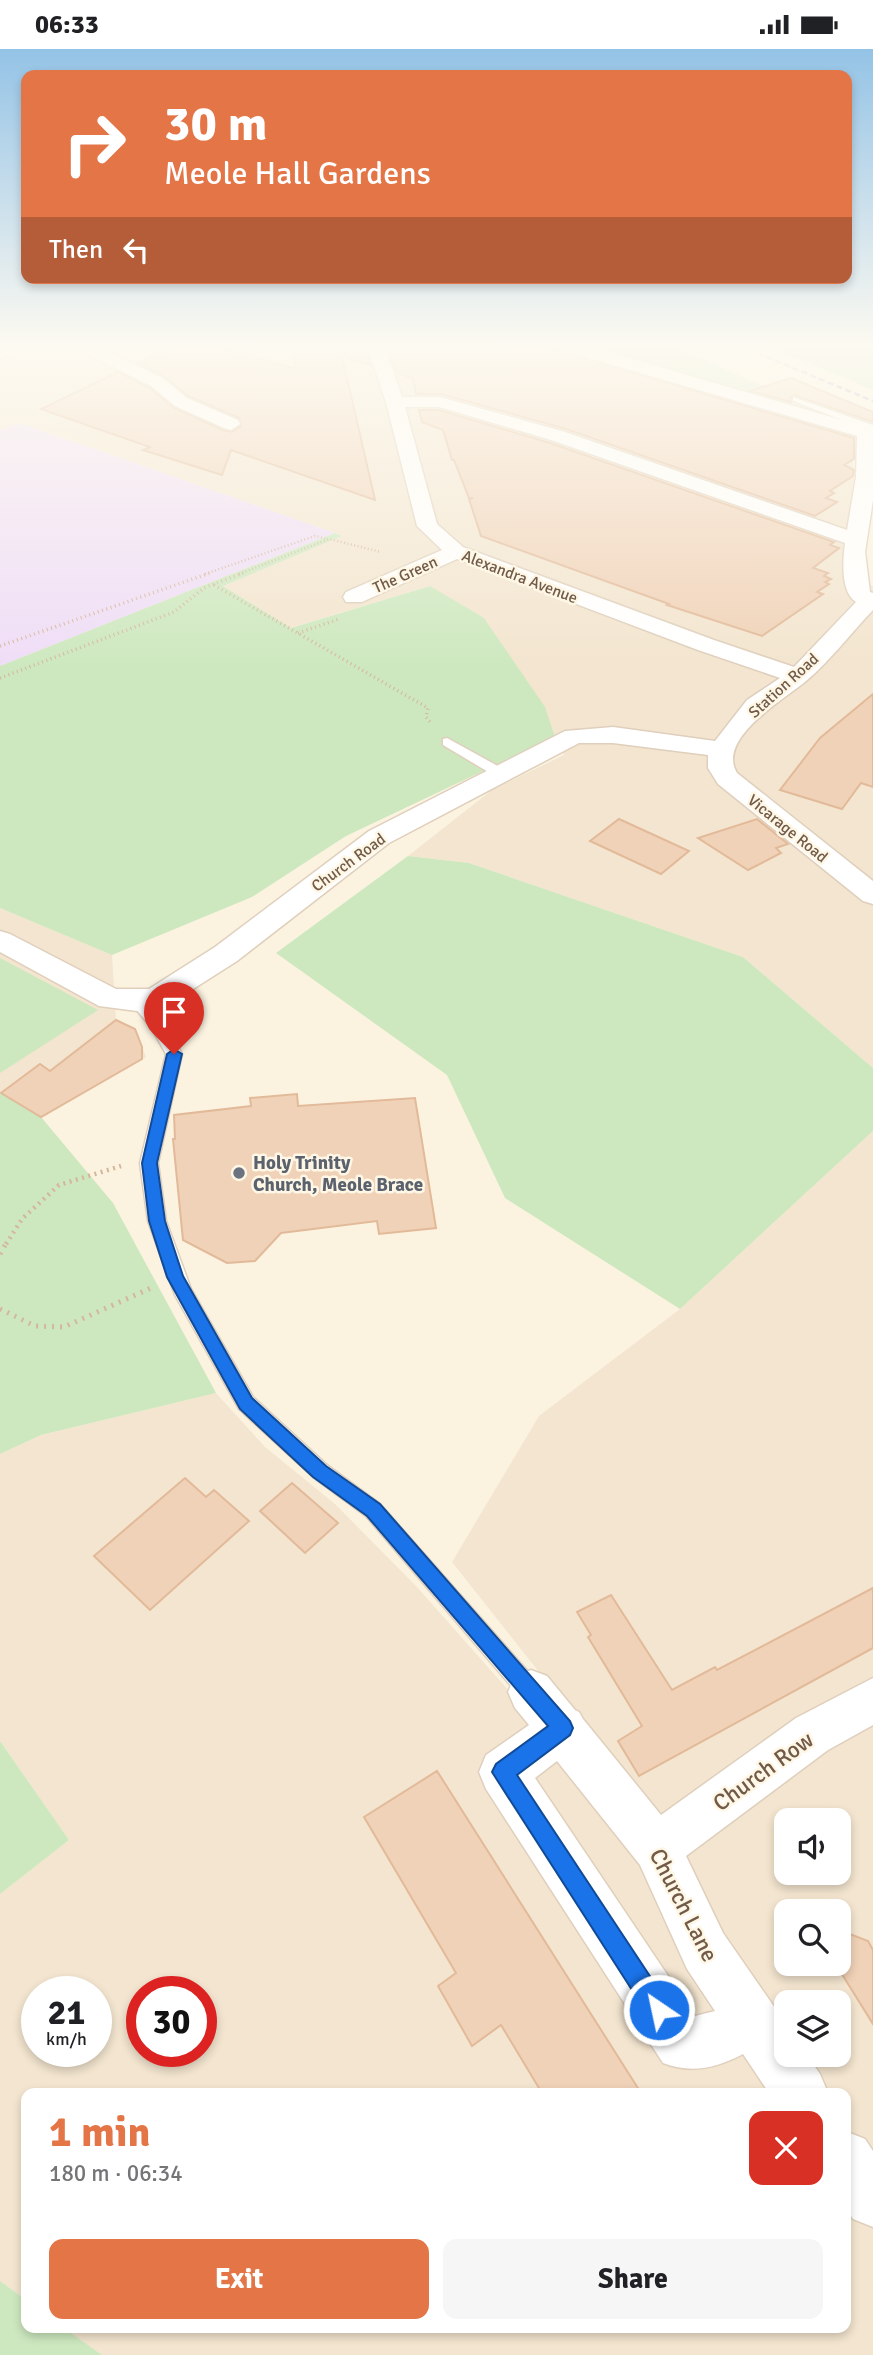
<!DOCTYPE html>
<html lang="en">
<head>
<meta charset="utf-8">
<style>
  :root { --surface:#fff; --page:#f6f6f6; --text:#202124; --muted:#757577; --accent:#e37547 }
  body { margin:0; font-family:Signika,sans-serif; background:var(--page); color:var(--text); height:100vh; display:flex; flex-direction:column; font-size:26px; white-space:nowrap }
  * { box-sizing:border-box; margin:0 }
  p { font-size:23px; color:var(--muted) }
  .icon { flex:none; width:38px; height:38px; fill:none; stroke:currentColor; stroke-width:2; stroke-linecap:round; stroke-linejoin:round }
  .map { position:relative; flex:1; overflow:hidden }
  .side { position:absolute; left:21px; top:2039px; width:830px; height:245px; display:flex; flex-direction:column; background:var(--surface); border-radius:14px; box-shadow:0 4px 10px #0003 }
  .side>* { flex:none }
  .hud { position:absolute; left:21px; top:21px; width:831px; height:214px; border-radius:14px; box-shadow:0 4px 10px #0003; background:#e37547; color:#fff; overflow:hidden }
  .fabs { position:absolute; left:774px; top:1759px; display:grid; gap:14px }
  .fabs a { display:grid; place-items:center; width:77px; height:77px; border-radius:14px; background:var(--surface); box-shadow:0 4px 10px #0003; font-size:35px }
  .speed { position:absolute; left:21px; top:1927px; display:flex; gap:14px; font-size:35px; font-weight:700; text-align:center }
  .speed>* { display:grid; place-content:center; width:91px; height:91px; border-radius:50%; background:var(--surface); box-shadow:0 4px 10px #0003; line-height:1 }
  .speed small { font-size:18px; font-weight:400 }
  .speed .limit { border:10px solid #d22; background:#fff; color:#111 }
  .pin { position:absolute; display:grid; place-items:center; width:60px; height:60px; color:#fff; margin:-72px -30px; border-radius:50% 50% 50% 0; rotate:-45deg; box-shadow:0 0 7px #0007 }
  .pin .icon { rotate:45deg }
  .me { position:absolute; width:77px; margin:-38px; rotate:326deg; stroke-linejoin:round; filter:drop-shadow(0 0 5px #0008) }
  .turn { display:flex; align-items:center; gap:24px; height:147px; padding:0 28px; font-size:32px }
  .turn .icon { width:91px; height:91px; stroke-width:2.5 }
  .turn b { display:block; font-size:49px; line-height:60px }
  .then { display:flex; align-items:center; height:66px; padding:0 28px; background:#0003; gap:14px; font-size:26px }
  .round { display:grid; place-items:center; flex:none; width:74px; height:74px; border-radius:14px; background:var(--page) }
  .overview { display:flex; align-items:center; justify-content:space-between; height:119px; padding:0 28px }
  h1 { font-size:42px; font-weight:800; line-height:52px; color:var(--accent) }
  .primary-button { display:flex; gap:14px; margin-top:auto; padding:14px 28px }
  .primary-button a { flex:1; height:80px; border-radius:14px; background:var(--accent); color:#fff; font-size:28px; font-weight:800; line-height:80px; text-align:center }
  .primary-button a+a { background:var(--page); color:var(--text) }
  .status { display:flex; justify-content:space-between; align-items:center; height:49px; padding:0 35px; background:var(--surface); direction:ltr }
  .status svg { height:19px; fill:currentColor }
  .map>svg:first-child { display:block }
  .residential { fill:#f3e5cf; fill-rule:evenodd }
  .education { fill:#efddf7 }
  .green { fill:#cde8bf }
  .building { fill:#f0d2b8; stroke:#e2ba99; stroke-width:2 }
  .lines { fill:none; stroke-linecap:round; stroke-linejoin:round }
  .lane-casing { stroke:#dfcfbc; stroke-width:3 }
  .street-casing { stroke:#dfcfbc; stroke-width:3 }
  .path-far3 { stroke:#d4b69c; stroke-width:2.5; stroke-dasharray:1 2.5; stroke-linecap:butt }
  .path-far2 { stroke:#d4b69c; stroke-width:3.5; stroke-dasharray:1 3.5; stroke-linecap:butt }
  .path-far1 { stroke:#d4b69c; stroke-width:4.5; stroke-dasharray:2 4.5; stroke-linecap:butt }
  .path { stroke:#d4b69c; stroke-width:5; stroke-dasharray:2 6; stroke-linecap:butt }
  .lane { fill:#fff; fill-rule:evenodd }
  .street { fill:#fff; fill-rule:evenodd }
  .rail { stroke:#b5a0c3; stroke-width:2.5; stroke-dasharray:6 3.5; stroke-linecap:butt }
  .route { fill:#1a73e8; stroke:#114b97; stroke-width:2 }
  .worship-dot { fill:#6b7280; stroke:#fff7e6; stroke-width:2.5 }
  .labels { text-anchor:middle; stroke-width:5; stroke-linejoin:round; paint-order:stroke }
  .far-street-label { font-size:16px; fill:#715a48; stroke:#fff7e6 }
  .worship-label { font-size:19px; font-weight:bold; fill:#5b616d; stroke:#fff7e6; text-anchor:start }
  .near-street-label { font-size:23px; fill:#715a48; stroke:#fff7e6 }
</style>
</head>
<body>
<div class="status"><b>06:33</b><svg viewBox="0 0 49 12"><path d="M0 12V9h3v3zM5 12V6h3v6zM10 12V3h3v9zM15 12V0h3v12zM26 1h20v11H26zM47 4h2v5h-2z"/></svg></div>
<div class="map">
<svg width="873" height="2306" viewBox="0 0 873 2306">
  <rect width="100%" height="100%" fill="#fbf3e0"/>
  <g class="residential">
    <path d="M 0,297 L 558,297 L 851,383 L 854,427 L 849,535 L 873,537 L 873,1019 L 743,908 L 469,814 L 408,807 L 492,741 L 564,706 L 555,688 L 430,537 L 290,579 L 223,537 L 341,486 L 20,374 L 0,381 Z"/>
    <path d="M 0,859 L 112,906 L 116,971 L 135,980 L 146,1008 L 41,1068 L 0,1105 Z"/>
    <path d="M 873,1082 L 873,2306 L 102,2306 L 64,2279 L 845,2278 L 845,2044 L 26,2044 L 26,2251 L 0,2232 L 0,1845 L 69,1791 L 0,1692 L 0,1405 L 41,1386 L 216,1344 L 265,1398 L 335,1455 L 416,1537 L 518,1652 L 543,1628 L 452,1513 L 539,1367 L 680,1260 ZM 786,1771 L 838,1771 L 838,1824 L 786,1824 ZM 786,1862 L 838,1862 L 838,1914 L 786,1914 ZM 37,1942 L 96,1942 L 96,2002 L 37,2002 ZM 142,1942 L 201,1942 L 201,2002 L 142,2002 ZM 786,1953 L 838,1953 L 838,2006 L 786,2006 Z"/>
  </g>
  <path class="education" d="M 20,374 L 335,484 L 0,617 L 0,381 Z"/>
  <g class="green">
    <path d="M 588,297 L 672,297 L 766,338 L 756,345 Z"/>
    <path d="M 768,297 L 873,297 L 873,341 Z"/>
    <path d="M 335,484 L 342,487 L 223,537 L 291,579 L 430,537 L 484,569 L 545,658 L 555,688 L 346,787 L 252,848 L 112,906 L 0,859 L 0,617 Z"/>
    <path d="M 408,807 L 469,814 L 743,908 L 873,1019 L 873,1082 L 680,1260 L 505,1149 L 447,1026 L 276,904 Z"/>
    <path d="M 0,909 L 98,961 L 0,1024 Z"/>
    <path d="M 0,1043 L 41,1068 L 113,1154 L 216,1344 L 41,1386 L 0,1405 Z"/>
    <path d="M 0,1692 L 69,1791 L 0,1845 Z"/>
    <path d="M 0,2232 L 26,2251 L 26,2278 L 64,2279 L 102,2306 L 0,2306 Z"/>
  </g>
  <g class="building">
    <path d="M 177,297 L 214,297 L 296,320 L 293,299 L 365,297 L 371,316 L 342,307 L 375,451 L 231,401 L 222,426 L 143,401 L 150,398 L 41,360 L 118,323 L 150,339 L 174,359 L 223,381 L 232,383 L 241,377 L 239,369 L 188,347 L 164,327 L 137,314 Z"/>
    <path d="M 387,297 L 543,297 L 560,302 L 854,389 L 854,410 L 844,416 L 854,421 L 853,427 L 830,442 L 834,444 L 826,449 L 837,453 L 815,467 L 566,380 L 441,345 L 416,345 L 413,329 L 396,324 Z"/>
    <path d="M 791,329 L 873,363 L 873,373 L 794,346 L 790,348 L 791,353 L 750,342 Z"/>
    <path d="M 419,361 L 439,361 L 550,394 L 834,493 L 830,496 L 839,499 L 813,519 L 828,524 L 824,527 L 831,530 L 825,533 L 829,535 L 817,543 L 823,545 L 762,587 L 667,556 L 669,555 L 481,487 L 469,450 L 473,449 L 469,449 L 454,411 L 452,411 L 443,381 L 422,373 Z"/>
    <path d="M 873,645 L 873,738 L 861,734 L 842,760 L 780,741 L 820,689 Z"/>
    <path d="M 619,770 L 689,802 L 661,825 L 590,792 Z"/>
    <path d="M 757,770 L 788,795 L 776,799 L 781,804 L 748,821 L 698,789 Z"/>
    <path d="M 116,971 L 135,980 L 142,998 L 142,1010 L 41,1068 L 1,1044 L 40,1015 L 50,1022 Z"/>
    <path d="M 297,1045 L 298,1057 L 415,1049 L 436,1179 L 379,1185 L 377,1172 L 281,1184 L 255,1212 L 227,1214 L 183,1191 L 173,1090 L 175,1090 L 174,1066 L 251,1057 L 250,1049 Z"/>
    <path d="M 185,1429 L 206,1448 L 214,1441 L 249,1472 L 150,1561 L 94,1507 Z"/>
    <path d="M 292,1434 L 338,1474 L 305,1504 L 260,1462 Z"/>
    <path d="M 873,1539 L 873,1599 L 639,1727 L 618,1692 L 642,1677 L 588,1588 L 591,1586 L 577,1563 L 611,1546 L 672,1641 L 715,1618 L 717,1621 Z"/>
    <path d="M 437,1722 L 641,2044 L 542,2044 L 501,1976 L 472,1997 L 438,1937 L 456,1924 L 364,1768 Z"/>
    <path d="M 842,1882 L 868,1892 L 873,1901 L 873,1975 L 840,1922 Z"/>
  </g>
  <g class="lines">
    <defs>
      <g id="lane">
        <path d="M 793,348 L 873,376 L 873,383 L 863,386 L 865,380 L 793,352 Z"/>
        <path d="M 447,689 L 505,721 L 506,724 L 500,728 L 495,727 L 443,696 L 443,690 Z"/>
        <path d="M 137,947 C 155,952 173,989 182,1005 L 158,1114 L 166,1172 L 191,1240 L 253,1348 L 327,1416 L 380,1455 L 539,1635 L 542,1643 L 539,1651 L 531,1654 L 523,1651 L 366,1467 L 313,1428 L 239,1360 L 175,1246 L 148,1172 L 140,1114 L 166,1005 L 151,978 L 129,952 Z"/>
      </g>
      <g id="street">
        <path d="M 27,297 L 25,301 L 0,308 L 0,298 Z"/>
        <path d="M 71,297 L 94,297 L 163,329 L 187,349 L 238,371 L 240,375 L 231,381 L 224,379 L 175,357 L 151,337 Z"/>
        <path d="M 367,297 L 384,297 L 402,348 L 440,348 L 565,383 L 847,481 L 856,428 L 857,387 L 562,301 L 560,297 L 588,297 L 873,380 L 873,451 L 865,503 L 870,543 L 873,544 L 873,561 C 851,584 830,612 806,632 C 785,650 716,689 737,724 L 873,832 L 873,855 L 863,852 L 718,735 L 708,719 L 708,706 L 613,694 L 579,694 L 389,794 L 237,912 L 168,956 L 137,962 L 99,957 L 0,903 L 0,882 L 10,885 L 116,940 L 149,940 L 215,898 L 369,782 L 565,682 L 613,678 L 715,692 L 747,651 L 780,629 L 698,601 L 457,510 L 362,553 L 346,553 L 343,548 L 346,543 L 442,501 L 417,477 L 386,353 ZM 405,358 L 439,358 L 551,391 L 845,494 C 843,511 840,543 856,553 L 794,618 L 714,591 L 463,498 L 437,475 Z"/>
        <path d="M 531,1621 L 547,1627 L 575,1661 L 579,1663 L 583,1670 L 661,1766 L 796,1669 L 873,1629 L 873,1676 L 828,1701 L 686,1807 L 723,1884 L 786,1975 L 786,2006 L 807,2006 L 820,2025 L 828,2044 L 769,2044 L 743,2005 C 717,2019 691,2025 663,2014 L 486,1740 L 479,1723 L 486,1706 L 529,1676 L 515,1659 L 508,1643 L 515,1627 ZM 557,1712 L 640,1816 L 687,1920 L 715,1962 L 695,1967 L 535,1729 Z"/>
        <path d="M 845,2082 L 865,2090 L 873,2102 L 873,2178 L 853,2170 L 845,2158 Z"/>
      </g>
    </defs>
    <use href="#lane" class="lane-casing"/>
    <use href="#street" class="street-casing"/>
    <g class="path-far3">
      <path d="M 205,525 L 315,487 L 328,490"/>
      <path d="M 239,525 L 329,490 L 381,503"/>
    </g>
    <g class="path-far2">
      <path d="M 214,536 L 428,659 L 426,668 L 431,674"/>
      <path d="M 298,584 L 339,570"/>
      <path d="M 0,597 L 210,524"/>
      <path d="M 0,629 L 174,563 L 204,539 L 243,524"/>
    </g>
    <path class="path-far1" d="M 6,1195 L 22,1170 L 59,1136 L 121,1117"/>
    <g class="path">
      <path d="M 0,1205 L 7,1193"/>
      <path d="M 0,1260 L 35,1277 L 64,1278 L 151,1239"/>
    </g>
    <use href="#lane" class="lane"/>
    <use href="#street" class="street"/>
    <path class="rail" d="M 740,297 L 873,352"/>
  </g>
  <linearGradient id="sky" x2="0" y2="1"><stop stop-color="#94c3e6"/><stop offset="0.48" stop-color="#fdfaf1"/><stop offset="1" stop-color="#fdfaf1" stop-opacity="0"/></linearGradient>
  <rect width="873" height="620" fill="url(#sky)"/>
  <path class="route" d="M 174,1000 L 182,1005 L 157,1114 L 165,1172 L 183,1227 L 252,1349 L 326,1417 L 380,1455 L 570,1672 L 573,1679 L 570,1686 L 517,1726 L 667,1953 L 671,1961 L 667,1969 L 659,1973 L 650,1969 L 492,1723 L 496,1715 L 548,1677 L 367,1467 L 313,1428 L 240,1360 L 167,1228 L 149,1172 L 142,1114 L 167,1005 Z"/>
  <circle class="worship-dot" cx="239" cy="1124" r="7"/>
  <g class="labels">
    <g class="far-street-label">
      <text transform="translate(405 525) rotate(-24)" y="6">The Green</text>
      <text transform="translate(520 527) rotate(21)" y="6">Alexandra Avenue</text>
      <text transform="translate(783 636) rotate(-42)" y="6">Station Road</text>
      <text transform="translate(788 779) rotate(39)" y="6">Vicarage Road</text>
      <text transform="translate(348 813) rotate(-36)" y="6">Church Road</text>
    </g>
    <g class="worship-label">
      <text x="253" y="1120">Holy Trinity<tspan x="253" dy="22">Church, Meole Brace</tspan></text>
    </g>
    <g class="near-street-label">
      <text transform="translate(763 1722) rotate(-36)" y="8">Church Row</text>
      <text transform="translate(684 1856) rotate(63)" y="8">Church Lane</text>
    </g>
  </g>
</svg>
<div class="fabs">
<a><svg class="icon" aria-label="sound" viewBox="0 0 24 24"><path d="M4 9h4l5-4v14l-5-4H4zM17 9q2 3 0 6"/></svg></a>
<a><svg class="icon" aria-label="search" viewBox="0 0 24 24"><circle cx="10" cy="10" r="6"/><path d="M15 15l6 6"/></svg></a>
<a><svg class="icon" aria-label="layers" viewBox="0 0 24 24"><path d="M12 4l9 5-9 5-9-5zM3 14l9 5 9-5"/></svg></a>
</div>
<div class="speed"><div>21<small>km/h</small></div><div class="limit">30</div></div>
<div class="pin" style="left:174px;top:1005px;background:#d93025"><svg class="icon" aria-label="arrive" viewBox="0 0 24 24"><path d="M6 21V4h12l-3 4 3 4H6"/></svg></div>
<svg class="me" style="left:659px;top:1961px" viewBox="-20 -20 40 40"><circle r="17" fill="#1a73e8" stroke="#fff" stroke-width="3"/><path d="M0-11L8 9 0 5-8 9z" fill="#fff"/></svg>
<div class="hud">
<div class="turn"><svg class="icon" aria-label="right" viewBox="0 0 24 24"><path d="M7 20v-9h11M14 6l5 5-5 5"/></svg><div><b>30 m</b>Meole Hall Gardens</div></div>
<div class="then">Then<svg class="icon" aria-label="left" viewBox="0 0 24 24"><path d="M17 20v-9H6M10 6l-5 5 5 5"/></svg></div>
</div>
<section class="side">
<div class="overview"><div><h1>1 min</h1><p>180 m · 06:34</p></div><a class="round" style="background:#d93025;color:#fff"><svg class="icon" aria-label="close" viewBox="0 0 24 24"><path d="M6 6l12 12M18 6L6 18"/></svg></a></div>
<div class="primary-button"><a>Exit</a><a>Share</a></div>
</section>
</div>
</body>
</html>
